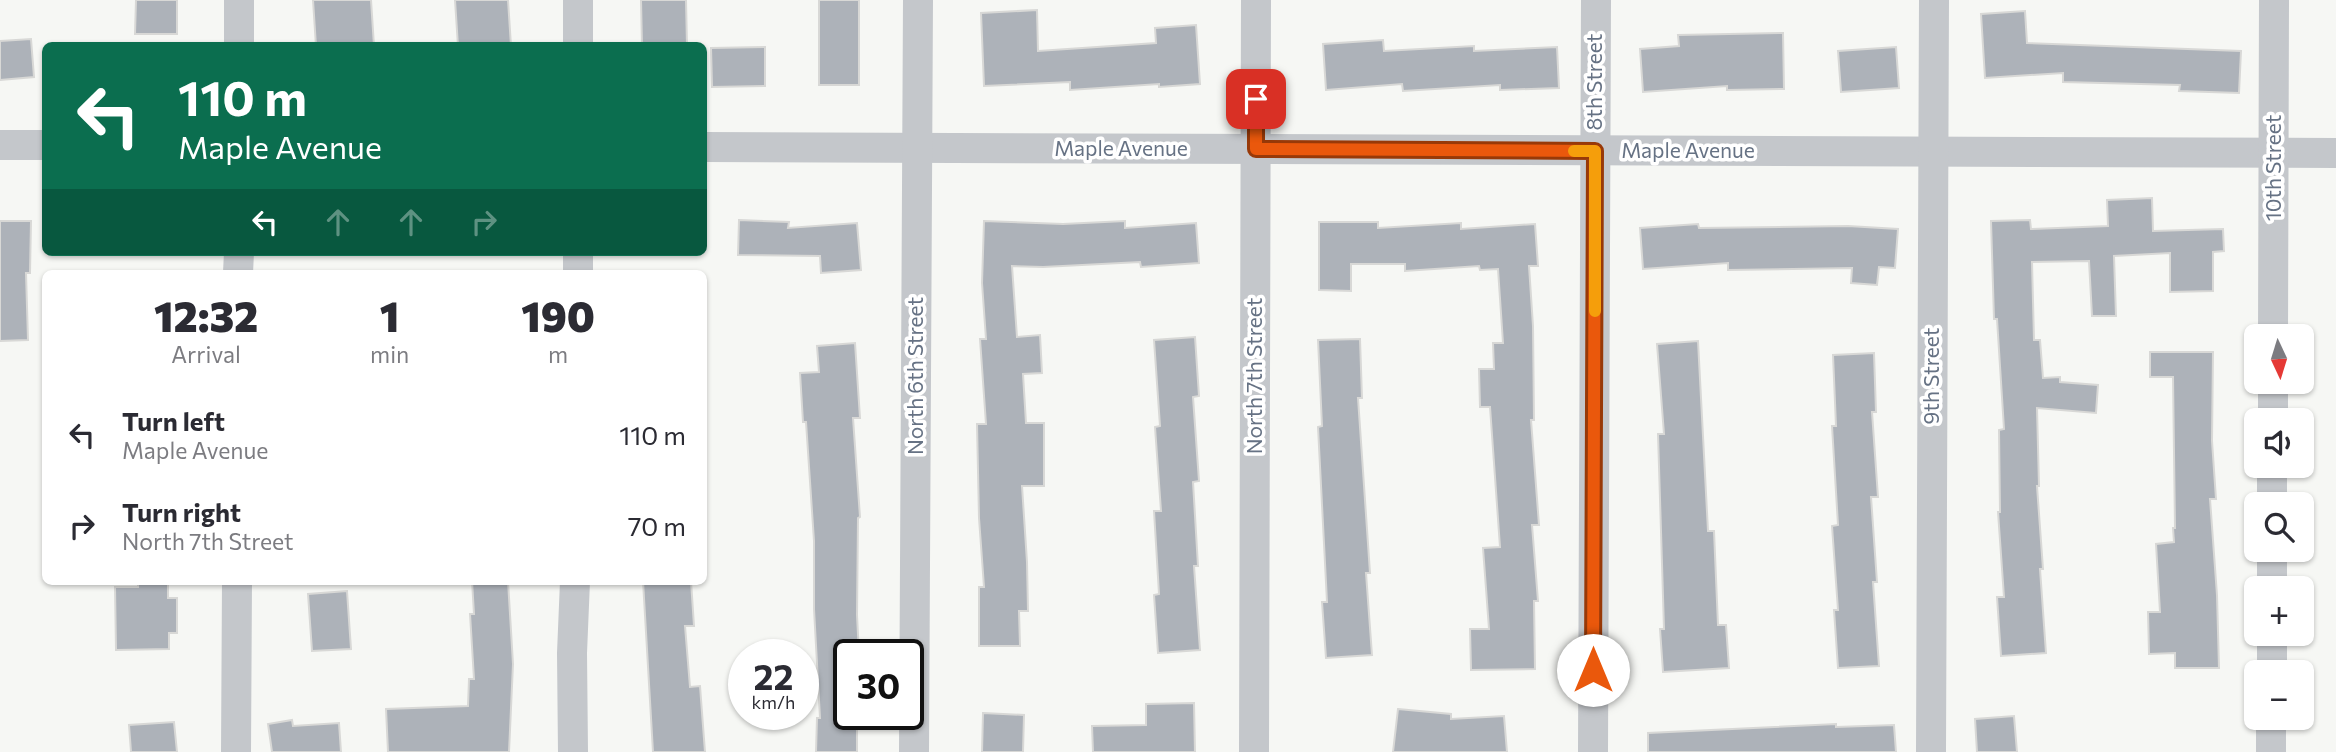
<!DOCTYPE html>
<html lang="en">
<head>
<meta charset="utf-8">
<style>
  :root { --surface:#fff; --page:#f7f7f7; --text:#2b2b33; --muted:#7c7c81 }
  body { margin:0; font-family:Commissioner,sans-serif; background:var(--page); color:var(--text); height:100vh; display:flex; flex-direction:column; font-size:26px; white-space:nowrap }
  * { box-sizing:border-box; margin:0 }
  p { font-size:23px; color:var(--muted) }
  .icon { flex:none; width:38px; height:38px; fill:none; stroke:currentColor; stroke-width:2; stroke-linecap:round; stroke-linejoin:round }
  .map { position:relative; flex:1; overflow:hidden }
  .drawer { position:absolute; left:42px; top:270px; width:665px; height:315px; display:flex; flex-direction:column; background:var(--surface); border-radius:10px; box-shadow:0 2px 5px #0004 }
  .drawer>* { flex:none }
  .guide { position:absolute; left:42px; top:42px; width:665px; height:214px; border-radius:10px; box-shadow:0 2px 5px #0004; background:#0b6e4f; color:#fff; overflow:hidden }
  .needle { width:46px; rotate:176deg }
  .fabs { position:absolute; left:2244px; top:324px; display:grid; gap:14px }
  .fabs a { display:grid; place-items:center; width:70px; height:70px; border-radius:10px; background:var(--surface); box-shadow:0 2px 5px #0004; font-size:35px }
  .speed { position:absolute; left:728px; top:639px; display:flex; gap:14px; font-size:35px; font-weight:700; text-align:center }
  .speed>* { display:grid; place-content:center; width:91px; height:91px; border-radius:50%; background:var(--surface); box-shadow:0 2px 5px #0004; line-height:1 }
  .speed small { font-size:18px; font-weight:400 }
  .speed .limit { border:4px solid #111; border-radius:10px; background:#fff; color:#111 }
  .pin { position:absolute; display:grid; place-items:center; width:60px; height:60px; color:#fff; margin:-30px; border-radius:14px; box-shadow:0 4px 10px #0006 }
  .me { position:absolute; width:77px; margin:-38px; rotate:0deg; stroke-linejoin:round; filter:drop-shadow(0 0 5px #0008) }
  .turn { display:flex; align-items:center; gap:24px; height:147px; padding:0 21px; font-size:32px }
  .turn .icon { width:91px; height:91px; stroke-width:2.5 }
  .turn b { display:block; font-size:49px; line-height:60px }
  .lanes { display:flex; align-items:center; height:66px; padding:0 21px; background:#0003; justify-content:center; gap:35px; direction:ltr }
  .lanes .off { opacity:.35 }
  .eta { display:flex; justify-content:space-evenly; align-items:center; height:119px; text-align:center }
  .eta b { font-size:42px; font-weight:800; line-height:49px }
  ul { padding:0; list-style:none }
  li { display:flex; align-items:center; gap:21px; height:91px; padding:0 21px }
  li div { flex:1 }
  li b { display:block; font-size:26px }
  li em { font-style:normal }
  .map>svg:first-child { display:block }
  .building { fill:#adb2b9; stroke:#d8d8d6; stroke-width:2 }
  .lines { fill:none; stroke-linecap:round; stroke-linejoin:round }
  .minor { stroke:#c4c7cb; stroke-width:30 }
  .route-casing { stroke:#983908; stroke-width:18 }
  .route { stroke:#ea580c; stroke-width:12 }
  .slow { stroke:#f59e0b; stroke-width:12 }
  .labels { text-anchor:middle; stroke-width:7; stroke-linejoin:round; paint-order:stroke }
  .street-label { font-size:21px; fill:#667284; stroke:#fff }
</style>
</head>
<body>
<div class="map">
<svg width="2336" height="752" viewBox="0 0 2336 752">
  <rect width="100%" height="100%" fill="#f6f7f4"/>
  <g class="building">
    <path d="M 136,0 L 177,0 L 177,34 L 135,34 Z"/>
    <path d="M 313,0 L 371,0 L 374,46 L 316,46 Z"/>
    <path d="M 455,0 L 508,0 L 511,46 L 458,46 Z"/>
    <path d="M 641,0 L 686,0 L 687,46 L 642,46 Z"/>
    <rect x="819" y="0" width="40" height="85"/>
    <path d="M 1037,10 L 1038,51 L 1156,43 L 1155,28 L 1196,25 L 1200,84 L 1159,87 L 1159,84 L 1070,90 L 1070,82 L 984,86 L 981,13 Z"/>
    <path d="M 2025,11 L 2027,43 L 2241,51 L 2239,93 L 2179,91 L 2180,85 L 2063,82 L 2063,73 L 1985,78 L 1981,14 Z"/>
    <path d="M 1783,33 L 1784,89 L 1727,90 L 1727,86 L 1643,92 L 1640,49 L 1679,46 L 1678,35 Z"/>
    <path d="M 31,39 L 34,77 L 0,80 L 0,41 Z"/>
    <path d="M 1383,40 L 1384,51 L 1474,46 L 1474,51 L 1557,47 L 1559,88 L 1500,90 L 1500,85 L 1403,91 L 1402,84 L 1326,90 L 1323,44 Z"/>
    <path d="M 765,47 L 765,86 L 712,87 L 711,48 Z"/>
    <path d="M 1896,47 L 1899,88 L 1841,92 L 1838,51 Z"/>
    <path d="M 2152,198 L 2153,231 L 2223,229 L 2224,251 L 2213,252 L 2213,291 L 2170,292 L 2170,253 L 2114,256 L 2116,316 L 2092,316 L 2089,261 L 2032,262 L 2034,340 L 2040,340 L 2043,378 L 2060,377 L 2060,382 L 2098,385 L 2096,413 L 2037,408 L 2039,486 L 2037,486 L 2043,569 L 2040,569 L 2046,653 L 2001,656 L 1997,597 L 2004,597 L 1998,512 L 2000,512 L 1999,430 L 2004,429 L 1997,319 L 1994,319 L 1991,221 L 2030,220 L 2031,229 L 2108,226 L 2107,200 Z"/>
    <path d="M 739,220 L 789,222 L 788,228 L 857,223 L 861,270 L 821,273 L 820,256 L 738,255 Z"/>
    <path d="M 0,221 L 31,221 L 30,273 L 26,273 L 28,340 L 0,341 Z"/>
    <path d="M 984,221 L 1063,224 L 1125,221 L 1125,228 L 1196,223 L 1199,263 L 1141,267 L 1140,262 L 1043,267 L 1012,266 L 1017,337 L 1040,335 L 1042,373 L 1023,374 L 1026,423 L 1044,423 L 1044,486 L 1022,486 L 1027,562 L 1028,611 L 1019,611 L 1020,646 L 979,646 L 979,587 L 984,587 L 979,518 L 977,424 L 986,424 L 980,339 L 986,339 L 982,283 Z"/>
    <path d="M 1319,222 L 1378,222 L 1378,228 L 1461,223 L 1461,229 L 1535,224 L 1538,266 L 1529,266 L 1533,326 L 1534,420 L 1531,420 L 1539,525 L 1532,525 L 1538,601 L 1534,601 L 1535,669 L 1471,670 L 1470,629 L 1489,629 L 1483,548 L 1500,547 L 1490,407 L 1480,407 L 1479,369 L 1494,369 L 1493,343 L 1503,343 L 1498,269 L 1480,270 L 1479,266 L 1405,271 L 1405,264 L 1351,264 L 1351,291 L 1319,290 Z"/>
    <path d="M 1698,224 L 1699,228 L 1848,226 L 1898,229 L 1895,268 L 1879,267 L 1877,285 L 1851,283 L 1852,268 L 1728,270 L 1728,263 L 1643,269 L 1640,228 Z"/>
    <path d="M 1195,337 L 1199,396 L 1193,397 L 1199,481 L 1193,482 L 1198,566 L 1194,566 L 1200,650 L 1158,653 L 1154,595 L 1159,594 L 1154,511 L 1161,511 L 1155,427 L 1160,426 L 1154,340 Z"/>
    <path d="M 1360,339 L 1362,398 L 1358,398 L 1370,573 L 1366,573 L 1372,655 L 1326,658 L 1322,602 L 1327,602 L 1318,427 L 1322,426 L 1318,340 Z"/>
    <path d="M 1698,341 L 1708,531 L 1714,531 L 1718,625 L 1726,625 L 1729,668 L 1663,672 L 1660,629 L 1664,629 L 1658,434 L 1664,434 L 1657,344 Z"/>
    <path d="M 855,343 L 860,418 L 853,418 L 860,517 L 858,518 L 857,615 L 859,654 L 849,654 L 849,719 L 857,719 L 857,752 L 816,752 L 817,718 L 820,718 L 814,609 L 814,541 L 806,422 L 803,422 L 800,373 L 819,372 L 817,346 Z"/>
    <path d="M 2150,352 L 2213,352 L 2212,441 L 2216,499 L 2210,499 L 2217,595 L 2219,668 L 2175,668 L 2175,653 L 2149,654 L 2148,612 L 2160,612 L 2156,544 L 2174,542 L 2173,528 L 2175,528 L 2173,377 L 2150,377 Z"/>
    <path d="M 1874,353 L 1876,412 L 1872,412 L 1878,497 L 1871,497 L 1877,582 L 1873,582 L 1879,666 L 1838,668 L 1834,610 L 1838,610 L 1832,526 L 1838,525 L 1832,426 L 1836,426 L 1833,355 Z"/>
    <path d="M 138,581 L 168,581 L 168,598 L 177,598 L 177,633 L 169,633 L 169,649 L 116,650 L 115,587 L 138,587 Z"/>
    <path d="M 472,581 L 508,581 L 513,664 L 509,752 L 388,752 L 386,709 L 468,706 L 469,679 L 474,679 L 470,614 L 474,614 Z"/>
    <path d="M 643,581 L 691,581 L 694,626 L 685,626 L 690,687 L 700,686 L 705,752 L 653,752 Z"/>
    <path d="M 347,591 L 351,649 L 312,651 L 308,594 Z"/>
    <path d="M 1194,703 L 1195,752 L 1093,752 L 1092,726 L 1146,725 L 1146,704 Z"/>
    <path d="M 1398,709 L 1451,714 L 1451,719 L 1504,716 L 1507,752 L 1393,752 Z"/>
    <path d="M 983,713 L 1024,715 L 1023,752 L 982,752 Z"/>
    <path d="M 2014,716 L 2017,752 L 1977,752 L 1975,719 Z"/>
    <path d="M 292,720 L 293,726 L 339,723 L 341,752 L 272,752 L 268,724 Z"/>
    <path d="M 174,722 L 177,752 L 131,752 L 129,725 Z"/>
    <path d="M 1836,724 L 1836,727 L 1894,725 L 1896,752 L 1648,752 L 1648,733 Z"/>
  </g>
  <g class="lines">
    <g class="minor">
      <path d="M 239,46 L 239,0"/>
      <path d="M 578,46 L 578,0"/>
      <path d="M 0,145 L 46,145"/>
      <path d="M 704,147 L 2336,153"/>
      <path d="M 238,273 L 239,252"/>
      <path d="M 578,273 L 578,252"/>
      <path d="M 2273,336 L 2274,0"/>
      <path d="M 2273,420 L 2273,382"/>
      <path d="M 2272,504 L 2272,466"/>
      <path d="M 2272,588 L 2272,550"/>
      <path d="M 2272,672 L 2272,634"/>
      <path d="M 236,752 L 237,581"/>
      <path d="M 573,752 L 572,653 L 575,581"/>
      <path d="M 914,752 L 918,0"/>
      <path d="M 1254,752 L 1256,0"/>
      <path d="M 1593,752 L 1596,0"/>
      <path d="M 1931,752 L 1934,0"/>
      <path d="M 2271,752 L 2271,718"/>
    </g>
  </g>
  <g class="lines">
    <defs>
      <path id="route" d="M 1256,99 L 1256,149 L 1595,151 L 1593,670"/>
    </defs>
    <use href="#route" class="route-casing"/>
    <use href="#route" class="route"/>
    <path class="slow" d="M 1574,151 L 1595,151 L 1595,311"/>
  </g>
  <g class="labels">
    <g class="street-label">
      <text transform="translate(1595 82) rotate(-90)" y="7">8th Street</text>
      <text x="1121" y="156">Maple Avenue</text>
      <text x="1688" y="158">Maple Avenue</text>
      <text transform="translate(2274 168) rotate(-90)" y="7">10th Street</text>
      <text transform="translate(916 376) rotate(-90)" y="7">North 6th Street</text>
      <text transform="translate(1255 376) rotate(-90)" y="7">North 7th Street</text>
      <text transform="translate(1932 376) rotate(-90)" y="7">9th Street</text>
    </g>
  </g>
</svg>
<div class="fabs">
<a><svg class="needle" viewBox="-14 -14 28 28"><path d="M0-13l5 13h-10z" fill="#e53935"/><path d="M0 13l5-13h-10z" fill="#7c7c81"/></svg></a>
<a><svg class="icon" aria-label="sound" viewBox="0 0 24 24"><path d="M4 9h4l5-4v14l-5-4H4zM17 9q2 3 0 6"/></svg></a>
<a><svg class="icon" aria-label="search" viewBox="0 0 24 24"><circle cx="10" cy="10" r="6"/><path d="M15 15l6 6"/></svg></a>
<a>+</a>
<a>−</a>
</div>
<div class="speed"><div>22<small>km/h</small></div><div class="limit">30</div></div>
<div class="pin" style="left:1256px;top:99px;background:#d93025"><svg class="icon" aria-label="arrive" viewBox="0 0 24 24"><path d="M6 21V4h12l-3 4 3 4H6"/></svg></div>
<svg class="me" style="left:1593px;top:670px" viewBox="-20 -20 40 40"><circle r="19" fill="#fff"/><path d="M0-13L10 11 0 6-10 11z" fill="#ea580c"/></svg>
<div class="guide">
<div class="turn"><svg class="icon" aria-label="left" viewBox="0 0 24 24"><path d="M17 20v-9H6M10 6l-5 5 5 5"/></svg><div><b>110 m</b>Maple Avenue</div></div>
<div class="lanes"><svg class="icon" aria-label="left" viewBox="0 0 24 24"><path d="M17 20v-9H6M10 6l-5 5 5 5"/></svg><svg class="icon off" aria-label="ahead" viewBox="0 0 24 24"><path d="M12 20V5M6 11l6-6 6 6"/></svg><svg class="icon off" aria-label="ahead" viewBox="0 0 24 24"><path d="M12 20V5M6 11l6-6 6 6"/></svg><svg class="icon off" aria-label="right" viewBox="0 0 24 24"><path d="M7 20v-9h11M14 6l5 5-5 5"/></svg></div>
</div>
<section class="drawer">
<div class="eta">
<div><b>12:32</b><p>Arrival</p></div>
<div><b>1</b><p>min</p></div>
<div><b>190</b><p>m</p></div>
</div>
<ul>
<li><svg class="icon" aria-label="left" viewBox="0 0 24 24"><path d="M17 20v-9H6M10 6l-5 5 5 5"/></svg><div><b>Turn left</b><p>Maple Avenue</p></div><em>110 m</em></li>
<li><svg class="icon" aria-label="right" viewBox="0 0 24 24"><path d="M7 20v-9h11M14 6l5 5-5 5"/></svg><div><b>Turn right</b><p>North 7th Street</p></div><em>70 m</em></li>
</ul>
</section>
</div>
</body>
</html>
